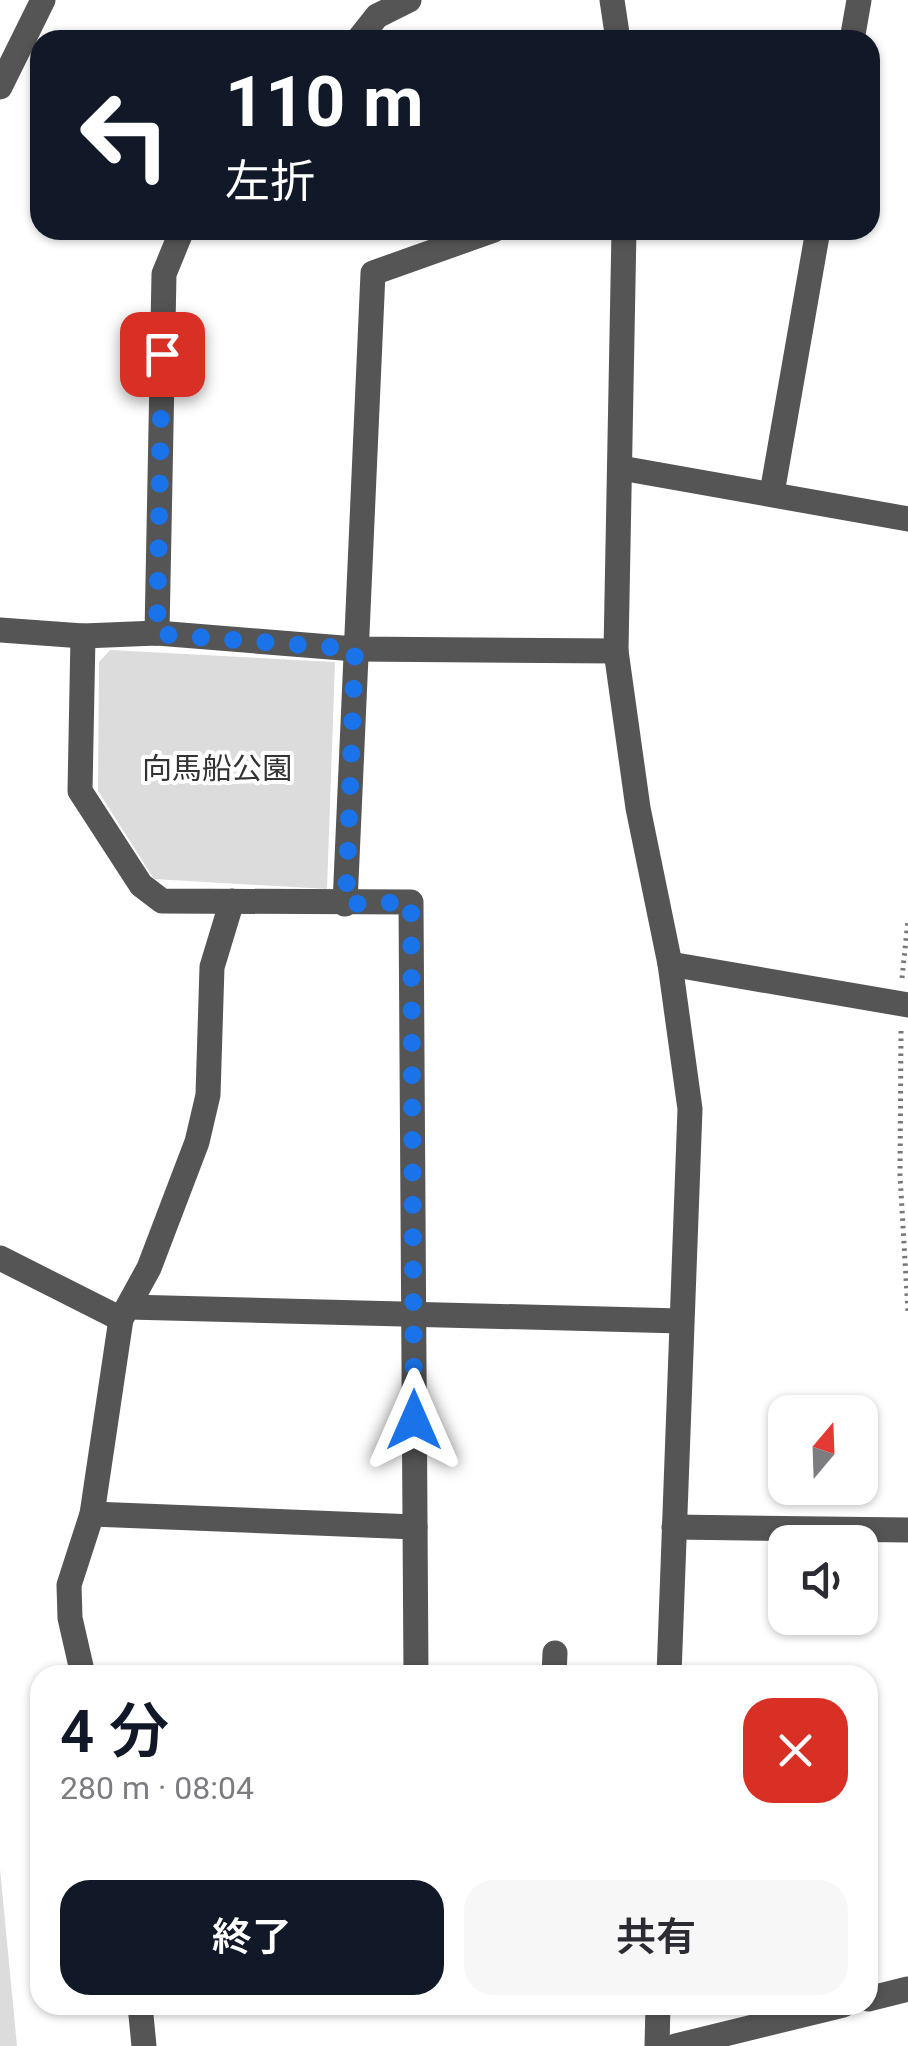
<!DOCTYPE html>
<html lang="ja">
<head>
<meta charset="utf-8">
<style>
  :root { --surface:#fff; --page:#f7f7f7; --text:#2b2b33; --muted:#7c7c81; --accent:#111827 }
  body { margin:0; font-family:Roboto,"Noto Sans JP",sans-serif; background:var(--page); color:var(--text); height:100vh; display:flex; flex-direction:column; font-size:38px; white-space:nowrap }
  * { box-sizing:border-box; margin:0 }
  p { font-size:32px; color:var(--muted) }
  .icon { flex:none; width:55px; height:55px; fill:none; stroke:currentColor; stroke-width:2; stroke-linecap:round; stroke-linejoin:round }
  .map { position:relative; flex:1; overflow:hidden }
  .panel { position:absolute; left:30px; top:1665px; width:848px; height:350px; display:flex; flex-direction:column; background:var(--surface); border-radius:30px; box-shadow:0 2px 8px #0004 }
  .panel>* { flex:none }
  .guide { position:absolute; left:30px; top:30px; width:850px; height:210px; border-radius:30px; box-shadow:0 2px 8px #0004; background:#111827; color:#fff; overflow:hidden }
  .needle { width:65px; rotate:19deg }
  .fabs { position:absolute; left:768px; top:1395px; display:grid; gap:20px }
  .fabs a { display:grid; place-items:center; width:110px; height:110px; border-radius:20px; background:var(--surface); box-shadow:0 2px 8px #0004; font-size:50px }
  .pin { position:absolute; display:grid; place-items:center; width:85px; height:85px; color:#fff; margin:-42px; border-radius:20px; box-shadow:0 5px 15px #0006 }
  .me { position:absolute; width:110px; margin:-55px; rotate:0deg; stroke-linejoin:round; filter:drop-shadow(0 0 8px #0008) }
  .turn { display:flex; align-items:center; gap:35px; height:210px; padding:0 30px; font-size:45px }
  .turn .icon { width:130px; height:130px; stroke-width:2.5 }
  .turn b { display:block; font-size:70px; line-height:85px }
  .round { display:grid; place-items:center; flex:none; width:105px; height:105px; border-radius:30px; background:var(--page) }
  .summary { display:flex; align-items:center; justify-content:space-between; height:170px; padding:0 30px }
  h1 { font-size:60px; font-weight:600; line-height:75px; color:var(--accent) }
  .primary-button { display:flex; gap:20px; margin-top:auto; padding:20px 30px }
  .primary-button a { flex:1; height:115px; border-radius:30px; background:var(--accent); color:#fff; font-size:40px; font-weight:600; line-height:115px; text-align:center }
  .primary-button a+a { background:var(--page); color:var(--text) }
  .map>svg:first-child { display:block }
  .green { fill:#dcdcdc }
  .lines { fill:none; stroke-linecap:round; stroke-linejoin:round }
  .path { stroke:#777; stroke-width:5; stroke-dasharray:2.5 5; stroke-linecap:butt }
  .minor { stroke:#555; stroke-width:25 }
  .route { stroke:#1a73e8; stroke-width:18; stroke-dasharray:0 32.4 }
  .labels { text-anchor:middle; stroke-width:8; stroke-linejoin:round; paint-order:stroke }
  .park-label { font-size:30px; fill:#333; stroke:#fff }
</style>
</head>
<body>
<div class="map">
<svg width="908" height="2046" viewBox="0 0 908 2046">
  <rect width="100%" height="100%" fill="#fff"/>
  <g class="green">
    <path d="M 110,650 L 335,662 L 327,889 L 154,879 L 98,791 L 99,662 Z"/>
    <path d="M 0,1869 L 17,2046 L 0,2046 Z"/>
  </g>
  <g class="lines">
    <g class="path">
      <path d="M 902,978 L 908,920"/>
      <path d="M 901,1031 L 900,1175 L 908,1312"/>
    </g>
    <g class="minor">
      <path d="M 612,0 L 618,40"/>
      <path d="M 358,40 L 377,16 L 409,0"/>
      <path d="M 852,40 L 859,0"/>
      <path d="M 0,87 L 43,0"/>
      <path d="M 624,230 L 616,651 L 638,808 L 670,964 L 690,1109 L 669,1675"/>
      <path d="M 621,468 L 908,519"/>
      <path d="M 772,493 L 818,230"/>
      <path d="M 0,630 L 83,636 L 157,633 L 355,649 L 616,651"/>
      <path d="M 157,633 L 164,274 L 182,230"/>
      <path d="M 83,636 L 80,791 L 141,885 L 162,901 L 411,902 L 416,1675"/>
      <path d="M 345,904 L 373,273 L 494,230"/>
      <path d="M 670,964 L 908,1005"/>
      <path d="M 0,1258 L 121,1319"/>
      <path d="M 128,1307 L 681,1321"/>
      <path d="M 92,1514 L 415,1527"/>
      <path d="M 674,1527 L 908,1530"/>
      <path d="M 83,1675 L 70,1618 L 69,1585 L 92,1514 L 121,1319 L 149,1268 L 197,1142 L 208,1095 L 212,967 L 232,901"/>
      <path d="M 554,1675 L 555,1653"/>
      <path d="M 868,1999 L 908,1989"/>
      <path d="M 140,2005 L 144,2046"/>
      <path d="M 657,2046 L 658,2005"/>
      <path d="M 676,2046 L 843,2005"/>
    </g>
  </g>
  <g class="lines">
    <path class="route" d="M 162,354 L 157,634 L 355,649 L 346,904 L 411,902 L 414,1420"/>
  </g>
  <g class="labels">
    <g class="park-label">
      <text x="217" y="779">向馬船公園</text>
    </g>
  </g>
</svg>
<div class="fabs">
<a><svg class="needle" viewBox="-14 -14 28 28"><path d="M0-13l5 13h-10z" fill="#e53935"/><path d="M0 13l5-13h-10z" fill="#7c7c81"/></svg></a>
<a><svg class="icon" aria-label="sound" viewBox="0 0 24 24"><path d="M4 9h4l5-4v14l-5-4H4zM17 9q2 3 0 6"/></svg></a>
</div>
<div class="pin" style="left:162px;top:354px;background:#d93025"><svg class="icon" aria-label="arrive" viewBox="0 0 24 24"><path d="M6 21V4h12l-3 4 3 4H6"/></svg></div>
<svg class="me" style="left:414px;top:1420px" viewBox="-20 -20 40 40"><path d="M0-17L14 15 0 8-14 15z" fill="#1a73e8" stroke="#fff" stroke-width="4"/></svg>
<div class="guide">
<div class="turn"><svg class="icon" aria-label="left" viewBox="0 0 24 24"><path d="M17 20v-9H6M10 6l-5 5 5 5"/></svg><div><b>110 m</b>左折</div></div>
</div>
<section class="panel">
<div class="summary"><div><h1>4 分</h1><p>280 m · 08:04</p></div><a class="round" style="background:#d93025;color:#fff"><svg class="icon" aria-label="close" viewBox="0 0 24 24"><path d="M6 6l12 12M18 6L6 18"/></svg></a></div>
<div class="primary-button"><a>終了</a><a>共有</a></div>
</section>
</div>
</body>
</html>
